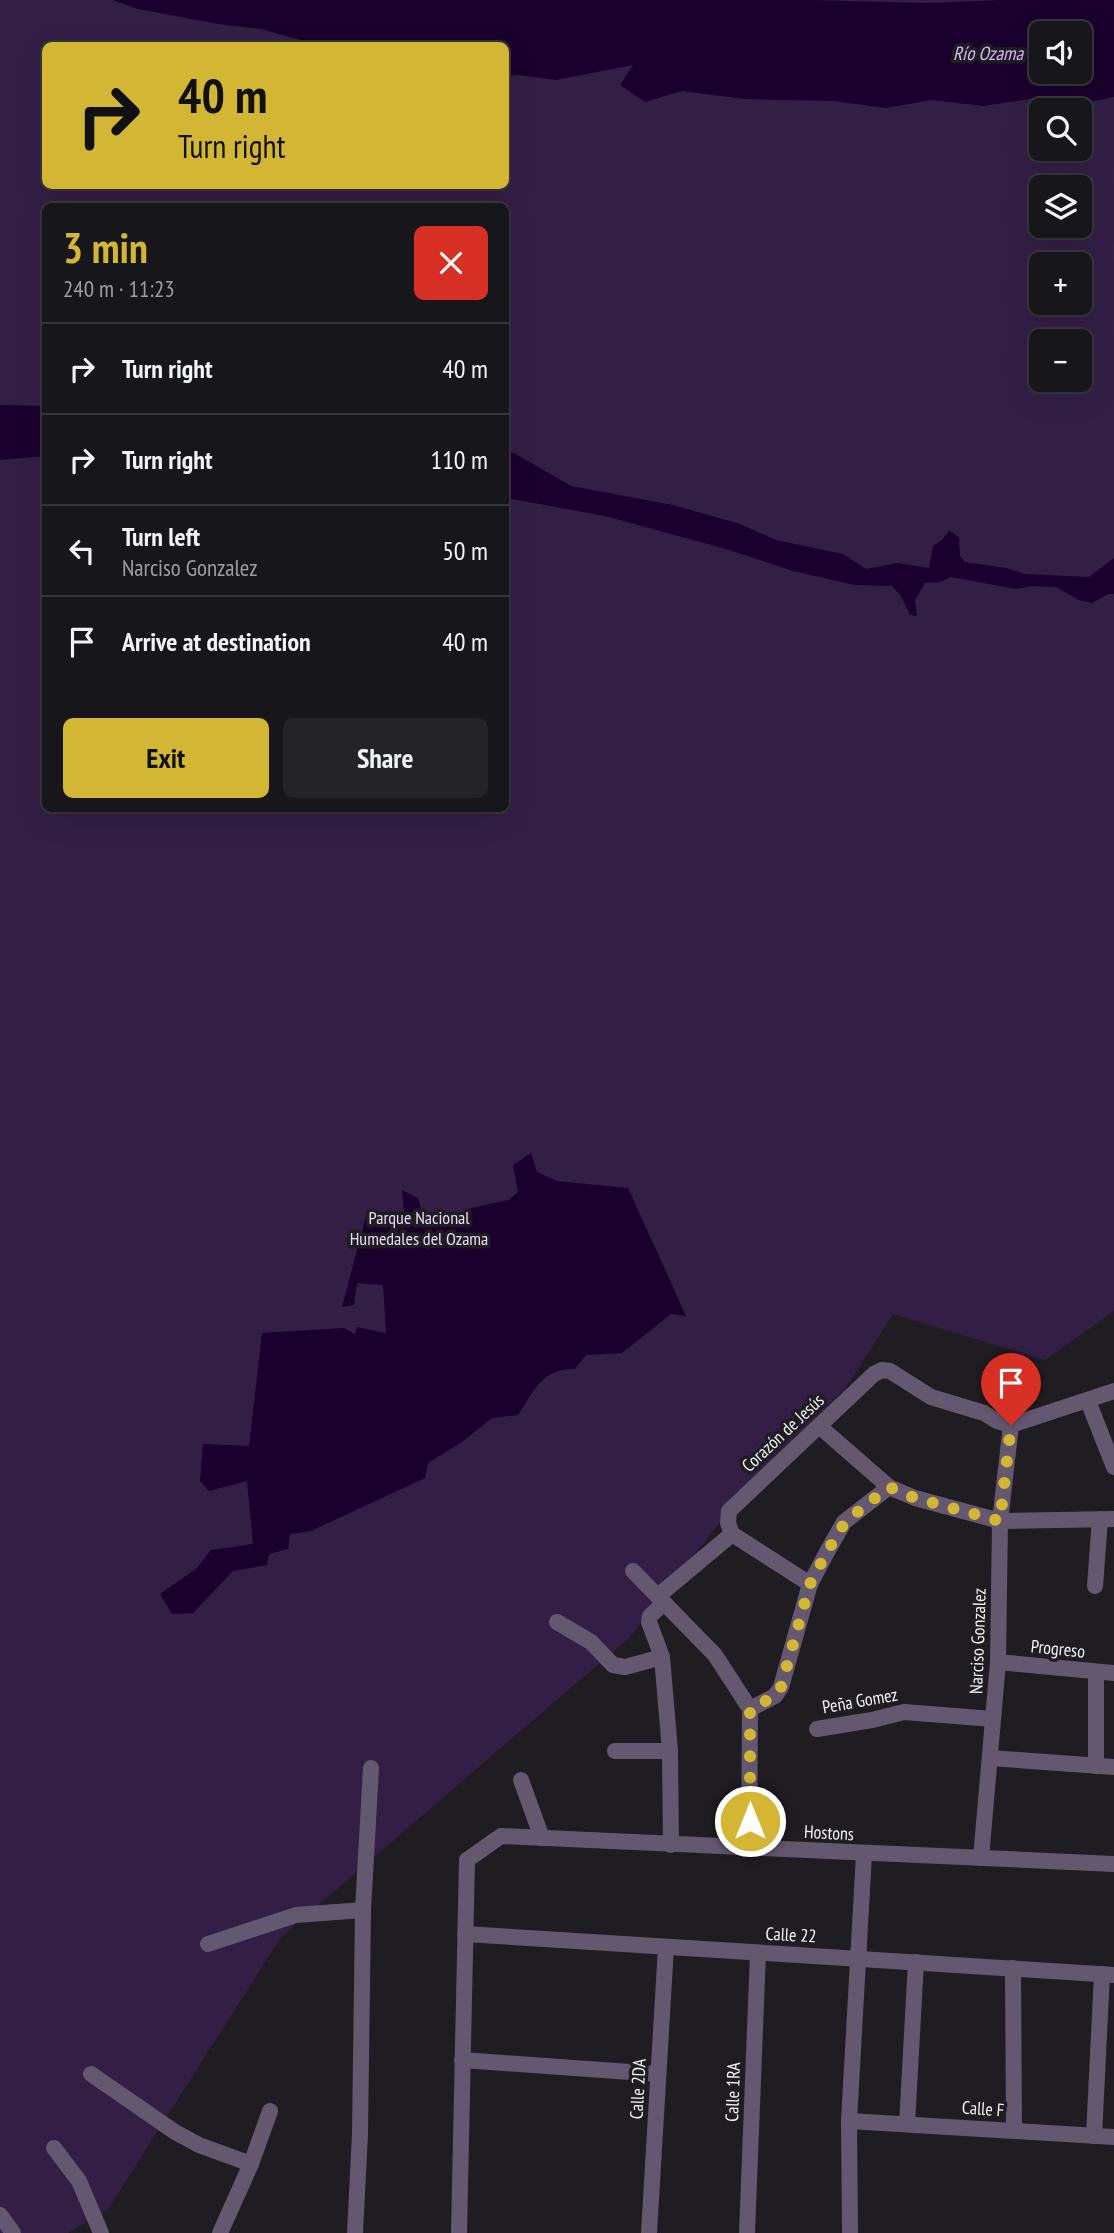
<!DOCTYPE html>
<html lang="en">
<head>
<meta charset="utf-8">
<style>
  :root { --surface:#17161a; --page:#242327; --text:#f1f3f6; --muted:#9e9fa2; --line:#363539; --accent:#d4b635 }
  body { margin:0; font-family:"PT Sans Narrow",sans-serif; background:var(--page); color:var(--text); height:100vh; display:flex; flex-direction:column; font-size:26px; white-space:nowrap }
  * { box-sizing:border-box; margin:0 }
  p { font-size:23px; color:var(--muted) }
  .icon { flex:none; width:38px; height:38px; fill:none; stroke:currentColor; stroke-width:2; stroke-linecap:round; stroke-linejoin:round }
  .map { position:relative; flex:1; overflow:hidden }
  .panel { position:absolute; left:42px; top:203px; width:467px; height:609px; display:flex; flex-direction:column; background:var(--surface); border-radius:10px; box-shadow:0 7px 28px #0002,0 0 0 2px var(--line) }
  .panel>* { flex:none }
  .hud { position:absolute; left:42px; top:42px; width:467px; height:147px; border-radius:10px; box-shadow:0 7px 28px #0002,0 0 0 2px var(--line); background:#d4b635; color:#111; overflow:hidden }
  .tools { position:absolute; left:1029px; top:21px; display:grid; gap:14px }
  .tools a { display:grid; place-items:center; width:63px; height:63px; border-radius:10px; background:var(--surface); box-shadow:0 7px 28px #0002,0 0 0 2px var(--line); font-size:35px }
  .pin { position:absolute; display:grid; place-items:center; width:60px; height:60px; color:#fff; margin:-72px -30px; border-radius:50% 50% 50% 0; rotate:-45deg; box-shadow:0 0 7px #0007 }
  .pin .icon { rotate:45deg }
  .me { position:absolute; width:77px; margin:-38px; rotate:0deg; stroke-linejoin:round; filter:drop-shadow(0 0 5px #0008) }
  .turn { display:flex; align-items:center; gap:24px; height:147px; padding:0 21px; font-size:32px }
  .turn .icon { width:91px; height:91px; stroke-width:2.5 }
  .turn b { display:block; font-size:49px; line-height:60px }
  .round { display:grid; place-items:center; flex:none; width:74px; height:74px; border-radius:10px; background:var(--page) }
  .head { display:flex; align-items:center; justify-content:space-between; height:119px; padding:0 21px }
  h1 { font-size:42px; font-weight:600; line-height:52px; color:var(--accent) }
  .button { display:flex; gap:14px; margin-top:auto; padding:14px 21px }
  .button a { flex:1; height:80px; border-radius:10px; background:var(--accent); color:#111; font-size:28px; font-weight:600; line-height:80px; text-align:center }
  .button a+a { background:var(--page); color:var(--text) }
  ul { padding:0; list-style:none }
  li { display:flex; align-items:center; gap:21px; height:91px; padding:0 21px; border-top:2px solid var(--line) }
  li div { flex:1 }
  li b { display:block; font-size:26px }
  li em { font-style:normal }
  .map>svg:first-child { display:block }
  .green { fill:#331f46; fill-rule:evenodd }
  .water { fill:#1a002d; fill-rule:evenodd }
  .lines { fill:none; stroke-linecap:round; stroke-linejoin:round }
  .street { stroke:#645870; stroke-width:16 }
  .route { stroke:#d4b635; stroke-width:12; stroke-dasharray:0 21.6 }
  .labels { text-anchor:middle; stroke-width:7; stroke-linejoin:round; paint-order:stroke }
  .park-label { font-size:18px; fill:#e8d9f9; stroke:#1f1d22 }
  .street-label { font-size:18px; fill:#f3f1f4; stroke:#1f1d22 }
  .water-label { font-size:19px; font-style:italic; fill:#d6b7f7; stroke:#1f1d22 }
</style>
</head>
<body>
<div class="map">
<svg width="1114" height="2233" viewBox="0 0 1114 2233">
  <rect width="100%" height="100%" fill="#1f1d22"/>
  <path class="green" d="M 0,0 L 1114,0 L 1114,1311 L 1045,1360 L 893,1314 L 846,1388 L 757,1475 L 629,1638 L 281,1937 L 108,2209 L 68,2233 L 0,2233 ZM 1041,33 L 1080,33 L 1080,72 L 1041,72 ZM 46,46 L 506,46 L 506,186 L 46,186 ZM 1041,110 L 1080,110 L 1080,149 L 1041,149 ZM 1041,187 L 1080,187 L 1080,226 L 1041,226 ZM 46,206 L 506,206 L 506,808 L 46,808 ZM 1041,264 L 1080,264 L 1080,303 L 1041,303 ZM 1041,341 L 1080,341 L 1080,380 L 1041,380 Z"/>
  <g class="water">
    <path d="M 113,0 L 810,0 L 929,3 L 1001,0 L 1114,0 L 1114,97 L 1088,102 L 1036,98 L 983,106 L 932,100 L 886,108 L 833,101 L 745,99 L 682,91 L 645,102 L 620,85 L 633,65 L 556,80 L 518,75 L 506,76 L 506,46 L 319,45 L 261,29 L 218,24 L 138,9 ZM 1041,33 L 1080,33 L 1080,72 L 1041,72 Z"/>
    <path d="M 0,405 L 45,406 L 45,456 L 0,460 Z"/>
    <path d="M 506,452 L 514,453 L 571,486 L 673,505 L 740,524 L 776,540 L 843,554 L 866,569 L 898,563 L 929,568 L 933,546 L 942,540 L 949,531 L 959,537 L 960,556 L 965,562 L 1006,568 L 1025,574 L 1089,577 L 1114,558 L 1114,594 L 1108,594 L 1092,603 L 1079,600 L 1056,587 L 1033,586 L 1016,589 L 951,577 L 940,582 L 925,583 L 915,600 L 917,616 L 910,615 L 901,596 L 892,586 L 855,585 L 793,571 L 726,549 L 605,516 L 506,498 Z"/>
    <path d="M 531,1153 L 537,1172 L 557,1181 L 628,1188 L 686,1316 L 671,1314 L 622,1353 L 586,1355 L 575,1369 C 542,1368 534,1391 518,1415 L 492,1418 L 462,1442 L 428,1463 L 425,1478 L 311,1531 L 290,1534 L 288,1549 L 269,1554 L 267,1565 L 233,1571 L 193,1613 L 172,1614 L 160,1594 L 196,1569 L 211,1550 L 253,1544 L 247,1481 L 209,1491 L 200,1481 L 203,1444 L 249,1446 L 262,1333 L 344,1328 L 355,1334 L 357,1327 L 386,1333 L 383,1285 L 357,1283 L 354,1305 L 342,1307 L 366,1216 L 404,1212 L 402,1190 L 418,1198 L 424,1218 L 456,1222 L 471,1208 L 509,1200 L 518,1192 L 513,1165 Z"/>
  </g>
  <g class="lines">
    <g class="street">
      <path d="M 1088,1401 L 1114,1467"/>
      <path d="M 819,1426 L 889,1487"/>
      <path d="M 732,1534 L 728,1523 L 729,1511 L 874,1374 L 882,1370 L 890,1371 L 931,1397 L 984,1413 L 997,1421 L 1011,1425 L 1114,1391"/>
      <path d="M 732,1534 L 810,1584"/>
      <path d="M 633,1571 L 715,1655 L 750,1709 L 749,1849"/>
      <path d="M 1095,1586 L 1100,1519"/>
      <path d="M 658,1596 L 732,1534"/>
      <path d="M 664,1603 L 650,1616 L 649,1622 L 662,1657 L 670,1751 L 671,1845"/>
      <path d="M 557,1622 L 591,1642 L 613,1665 L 625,1667 L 662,1657"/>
      <path d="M 998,1662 L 1114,1673"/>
      <path d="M 750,1709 L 775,1696 L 781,1687 L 810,1584 L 827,1552 L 844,1522 L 889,1487 L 915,1498 L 1000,1521 L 1114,1519"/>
      <path d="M 817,1729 L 872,1720 L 904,1712 L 993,1719"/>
      <path d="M 615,1751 L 670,1751"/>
      <path d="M 990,1758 L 1114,1767"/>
      <path d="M 1096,1766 L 1096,1672"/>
      <path d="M 521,1780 L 542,1838"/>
      <path d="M 981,1858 L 998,1662 L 1000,1521 L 1011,1425"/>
      <path d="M 465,1934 L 1114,1975"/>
      <path d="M 208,1944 L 296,1915 L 363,1910"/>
      <path d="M 1013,1968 L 1014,2131"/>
      <path d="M 462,2060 L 658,2074"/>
      <path d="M 91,2074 L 175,2132 L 199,2145 L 251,2164"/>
      <path d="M 849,2121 L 1114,2137"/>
      <path d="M 907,2124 L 916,1962"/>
      <path d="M 1094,2136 L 1102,1974"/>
      <path d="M 54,2148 L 79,2181 L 101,2233"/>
      <path d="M 0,2215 L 13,2233"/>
      <path d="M 220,2233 L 251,2164 L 270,2111"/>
      <path d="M 355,2233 L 360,2134 L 363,1910 L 371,1768"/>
      <path d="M 459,2233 L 467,1860 L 501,1836 L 1114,1864"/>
      <path d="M 649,2233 L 666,1947"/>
      <path d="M 747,2233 L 758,1953"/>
      <path d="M 850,2233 L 849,2121 L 864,1854"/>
    </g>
  </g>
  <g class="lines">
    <path class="route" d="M 750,1821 L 750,1709 L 775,1696 L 781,1687 L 810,1584 L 827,1552 L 845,1522 L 889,1487 L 915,1498 L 1000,1521 L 1011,1425"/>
  </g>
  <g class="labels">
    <g class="park-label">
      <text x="419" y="1224">Parque Nacional<tspan x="419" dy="21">Humedales del Ozama</tspan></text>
    </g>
    <g class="street-label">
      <text transform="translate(783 1433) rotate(-43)" y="6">Corazón de Jesús</text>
      <text transform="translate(978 1641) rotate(-88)" y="6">Narciso Gonzalez</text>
      <text transform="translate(1058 1649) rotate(6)" y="6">Progreso</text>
      <text transform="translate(860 1701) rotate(-10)" y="6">Peña Gomez</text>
      <text transform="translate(829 1833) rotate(3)" y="6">Hostons</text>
      <text transform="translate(791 1935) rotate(3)" y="6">Calle 22</text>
      <text transform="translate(638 2089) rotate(-87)" y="6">Calle 2DA</text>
      <text transform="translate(733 2092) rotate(-88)" y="6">Calle 1RA</text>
      <text transform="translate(983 2109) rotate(4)" y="6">Calle F</text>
    </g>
    <g class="water-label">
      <text x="988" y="60">Río Ozama</text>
    </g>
  </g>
</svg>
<div class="tools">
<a><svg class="icon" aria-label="sound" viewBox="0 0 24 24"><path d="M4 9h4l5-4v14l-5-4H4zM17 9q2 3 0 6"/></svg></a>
<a><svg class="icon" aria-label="search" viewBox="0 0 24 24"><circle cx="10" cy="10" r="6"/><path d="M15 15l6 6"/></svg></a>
<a><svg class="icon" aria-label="layers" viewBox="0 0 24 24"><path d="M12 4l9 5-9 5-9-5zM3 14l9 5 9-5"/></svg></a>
<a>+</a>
<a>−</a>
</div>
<div class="pin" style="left:1011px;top:1425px;background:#d93025"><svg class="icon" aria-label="arrive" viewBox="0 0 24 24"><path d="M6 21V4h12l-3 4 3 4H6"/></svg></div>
<svg class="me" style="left:750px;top:1821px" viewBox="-20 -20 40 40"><circle r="17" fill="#d4b635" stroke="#fff" stroke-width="3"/><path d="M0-11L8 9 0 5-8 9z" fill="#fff"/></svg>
<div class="hud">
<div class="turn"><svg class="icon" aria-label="right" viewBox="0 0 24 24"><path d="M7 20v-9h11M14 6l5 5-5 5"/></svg><div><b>40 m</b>Turn right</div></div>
</div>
<section class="panel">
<div class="head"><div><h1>3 min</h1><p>240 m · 11:23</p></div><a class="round" style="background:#d93025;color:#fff"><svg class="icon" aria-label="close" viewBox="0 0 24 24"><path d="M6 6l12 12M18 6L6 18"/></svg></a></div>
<ul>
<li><svg class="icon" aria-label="right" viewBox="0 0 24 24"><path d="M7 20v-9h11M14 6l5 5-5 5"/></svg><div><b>Turn right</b></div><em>40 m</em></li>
<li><svg class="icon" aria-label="right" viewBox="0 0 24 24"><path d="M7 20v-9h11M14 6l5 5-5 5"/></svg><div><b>Turn right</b></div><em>110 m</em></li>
<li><svg class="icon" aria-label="left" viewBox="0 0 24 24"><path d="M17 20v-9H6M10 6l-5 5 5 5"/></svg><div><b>Turn left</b><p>Narciso Gonzalez</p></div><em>50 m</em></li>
<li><svg class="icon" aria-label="arrive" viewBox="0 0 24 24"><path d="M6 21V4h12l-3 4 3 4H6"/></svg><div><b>Arrive at destination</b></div><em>40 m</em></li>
</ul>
<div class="button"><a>Exit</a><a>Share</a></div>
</section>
</div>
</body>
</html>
